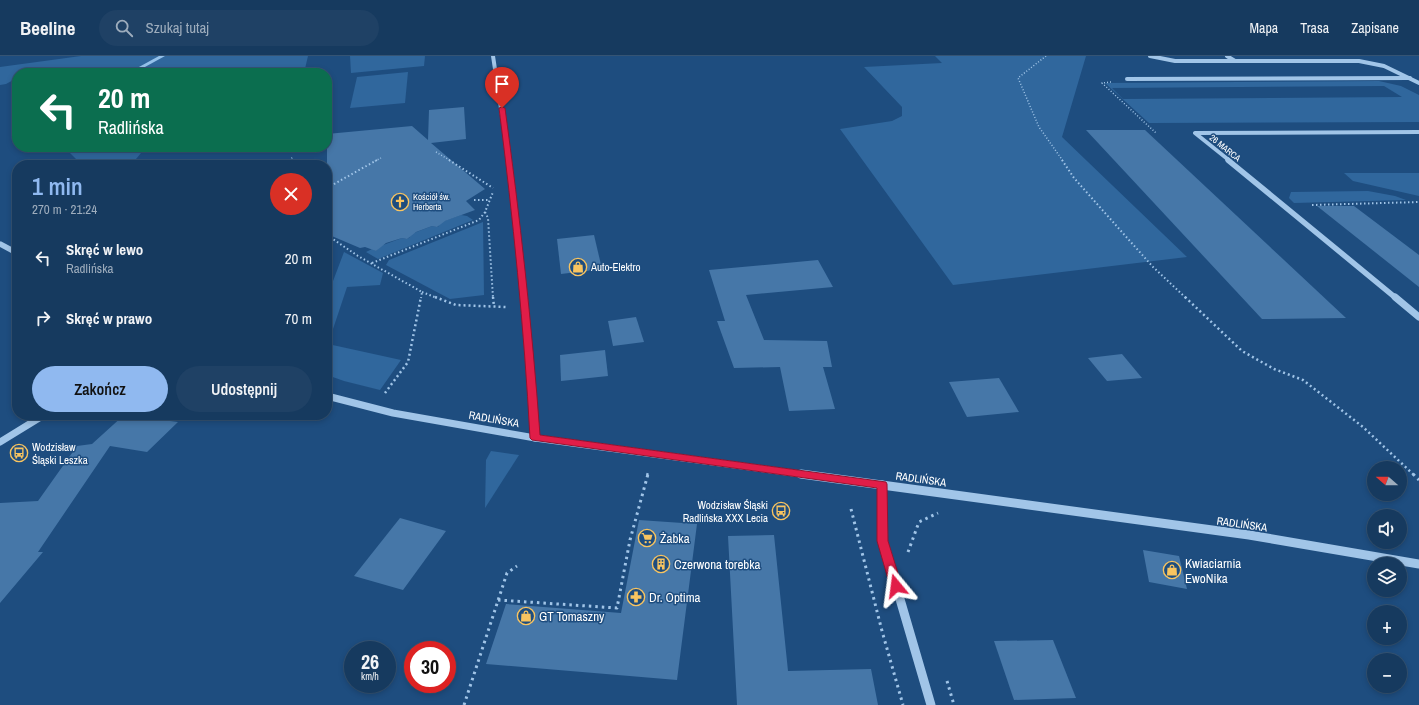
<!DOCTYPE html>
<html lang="pl">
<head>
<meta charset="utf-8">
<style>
  :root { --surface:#163a5f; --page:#1f4165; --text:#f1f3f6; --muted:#9eadbd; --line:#355474; --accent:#90b9f0 }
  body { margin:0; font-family:"Archivo Narrow",sans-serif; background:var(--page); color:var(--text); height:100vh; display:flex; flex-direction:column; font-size:15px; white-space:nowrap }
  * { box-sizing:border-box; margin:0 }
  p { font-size:13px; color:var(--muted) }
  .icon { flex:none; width:22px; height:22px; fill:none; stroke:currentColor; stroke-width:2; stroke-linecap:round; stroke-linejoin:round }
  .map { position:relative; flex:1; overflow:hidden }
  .details { position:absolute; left:12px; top:104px; width:320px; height:260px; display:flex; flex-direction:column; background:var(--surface); border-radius:16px; box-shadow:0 2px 6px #0003,0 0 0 1px var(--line) }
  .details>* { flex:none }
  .top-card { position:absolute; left:12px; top:12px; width:320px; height:84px; border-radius:16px; box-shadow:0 2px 6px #0003,0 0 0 1px var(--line); background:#0b6e4f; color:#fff; overflow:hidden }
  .needle { width:26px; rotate:290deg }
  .buttons { position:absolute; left:1367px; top:405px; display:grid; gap:8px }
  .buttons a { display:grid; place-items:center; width:40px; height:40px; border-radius:50%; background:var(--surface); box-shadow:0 2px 6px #0003,0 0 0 1px var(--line); font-size:20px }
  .speed { position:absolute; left:344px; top:585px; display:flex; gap:8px; font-size:20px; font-weight:700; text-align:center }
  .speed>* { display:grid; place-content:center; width:52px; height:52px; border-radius:50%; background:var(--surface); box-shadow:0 2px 6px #0003,0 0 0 1px var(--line); line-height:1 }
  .speed small { font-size:10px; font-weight:400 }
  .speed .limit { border:6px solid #d22; background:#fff; color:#111 }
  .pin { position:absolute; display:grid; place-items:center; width:34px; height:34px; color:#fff; margin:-41px -17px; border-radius:50% 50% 50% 0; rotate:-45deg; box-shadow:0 0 4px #0007 }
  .pin .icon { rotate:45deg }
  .me { position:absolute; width:44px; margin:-22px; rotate:344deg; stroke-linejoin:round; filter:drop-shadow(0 0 3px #0008) }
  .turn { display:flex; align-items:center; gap:14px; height:84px; padding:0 20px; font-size:18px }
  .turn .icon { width:52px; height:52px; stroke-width:2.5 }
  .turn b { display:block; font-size:28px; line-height:34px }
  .round { display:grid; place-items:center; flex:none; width:42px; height:42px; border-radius:21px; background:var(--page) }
  .head { display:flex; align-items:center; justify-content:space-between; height:68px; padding:0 20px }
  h1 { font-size:24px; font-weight:600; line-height:30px; color:var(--accent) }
  .primary-button { display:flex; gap:8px; margin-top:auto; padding:8px 20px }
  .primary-button a { flex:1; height:46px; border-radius:24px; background:var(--accent); color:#111; font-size:16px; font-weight:600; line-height:46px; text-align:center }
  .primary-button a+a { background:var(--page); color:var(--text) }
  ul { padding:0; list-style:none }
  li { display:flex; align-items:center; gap:12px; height:60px; padding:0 20px }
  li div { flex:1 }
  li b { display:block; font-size:15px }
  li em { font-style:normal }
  header { display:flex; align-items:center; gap:24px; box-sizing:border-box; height:56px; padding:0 20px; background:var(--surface); border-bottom:1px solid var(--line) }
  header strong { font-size:19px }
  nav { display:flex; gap:22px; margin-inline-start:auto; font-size:14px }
  .search { width:280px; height:36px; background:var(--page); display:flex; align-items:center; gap:10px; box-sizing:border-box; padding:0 14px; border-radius:22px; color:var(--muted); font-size:15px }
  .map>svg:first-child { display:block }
  .green { fill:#30679d; fill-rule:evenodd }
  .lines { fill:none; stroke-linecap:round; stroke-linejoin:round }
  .stream { fill:#94c1ea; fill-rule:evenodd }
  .building { fill:#4677a8 }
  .path-far3 { stroke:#a1c5e8; stroke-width:1.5; stroke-dasharray:1 2; stroke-linecap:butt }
  .path-far2 { stroke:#a1c5e8; stroke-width:2; stroke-dasharray:1.5 2.5; stroke-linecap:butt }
  .path-far1 { stroke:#a1c5e8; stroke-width:2.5; stroke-dasharray:2 3; stroke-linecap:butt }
  .path { stroke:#a1c5e8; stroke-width:3; stroke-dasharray:2.5 4; stroke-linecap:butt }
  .minor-far3 { stroke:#a1c5e8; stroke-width:4 }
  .minor-far2 { stroke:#a1c5e8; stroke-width:5.5 }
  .minor-far1 { stroke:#a1c5e8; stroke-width:7 }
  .minor { stroke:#a1c5e8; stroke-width:9 }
  .route { fill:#e11d48; stroke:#92132f }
  .labels { text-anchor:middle; stroke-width:3; stroke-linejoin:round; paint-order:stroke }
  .far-street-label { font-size:9px; fill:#fff; stroke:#1e4d7f }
  .far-poi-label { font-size:9px; fill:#fff; stroke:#1e4d7f; text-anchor:start }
  .poi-label { font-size:11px; fill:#fff; stroke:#1e4d7f; text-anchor:start }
  .street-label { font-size:11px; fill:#fff; stroke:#1e4d7f }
  .near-poi-label { font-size:13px; fill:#fff; stroke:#1e4d7f; text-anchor:start }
</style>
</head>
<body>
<header>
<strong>Beeline</strong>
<div class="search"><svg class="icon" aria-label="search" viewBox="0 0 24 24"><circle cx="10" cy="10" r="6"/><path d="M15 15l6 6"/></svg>Szukaj tutaj</div>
<nav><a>Mapa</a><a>Trasa</a><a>Zapisane</a></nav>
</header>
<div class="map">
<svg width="1419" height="649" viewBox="0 0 1419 649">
  <rect width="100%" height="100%" fill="#1e4d7f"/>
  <g class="green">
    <path d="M 81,0 L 308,0 L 304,17 L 82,17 L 83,16 L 17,17 L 17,22 L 6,28 L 0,29 L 0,11 Z"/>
    <path d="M 350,0 L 425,0 L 424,10 L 351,17 Z"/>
    <path d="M 935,0 L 1086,0 L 1062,81 L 1187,201 L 953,229 L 840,73 L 892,65 L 902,60 L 902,51 L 864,11 L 942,7 Z"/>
    <path d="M 408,16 L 405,47 L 350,52 L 357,21 Z"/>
    <path d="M 1379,25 L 1401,30 L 1419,39 L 1419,66 L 1149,67 L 1105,27 ZM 1384,30 L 1402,41 L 1123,43 L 1112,32 Z"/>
    <path d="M 69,91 L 146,91 L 131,109 L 82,109 L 67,94 Z"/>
    <path d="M 1344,117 L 1419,117 L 1419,140 L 1353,125 Z"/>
    <path d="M 1368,135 L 1395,140 L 1406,144 L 1294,147 L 1289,142 L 1291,136 Z"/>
    <path d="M 461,159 L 467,160 L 473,164 L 378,203 L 366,196 L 372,193 L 376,195 L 378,193 L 375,192 L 402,182 L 407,183 L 410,181 L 406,180 L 432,170 L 438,171 L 439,169 L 436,168 Z"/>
    <path d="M 483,166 L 484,239 L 450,243 L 386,209 L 389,204 Z"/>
    <path d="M 344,196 L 383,217 L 380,229 L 347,231 L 328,288 L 401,304 L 380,334 L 344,325 L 327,319 L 327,241 Z"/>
    <path d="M 491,395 L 519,399 L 485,452 L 486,404 Z"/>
  </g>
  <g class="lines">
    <path class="stream" d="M 159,0 L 165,0 L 134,17 L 128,17 Z"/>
  </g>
  <g class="building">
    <path d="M 464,51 L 466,83 L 431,87 L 485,133 L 466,145 L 475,154 L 445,165 L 437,171 L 432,170 L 416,176 L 407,183 L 402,182 L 386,187 L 376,195 L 365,191 L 360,192 L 327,178 L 327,78 L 412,70 L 428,84 L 429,54 Z"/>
    <path d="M 1086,74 L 1145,74 L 1346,262 L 1262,263 Z"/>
    <path d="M 1317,150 L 1354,150 L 1419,199 L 1419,231 Z"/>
    <path d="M 594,179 L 602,213 L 561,218 L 557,183 Z"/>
    <path d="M 818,204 L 833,231 L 746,239 L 764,284 L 827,285 L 832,311 L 823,311 L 835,353 L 789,355 L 780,311 L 734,312 L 717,265 L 725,265 L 709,214 Z"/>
    <path d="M 636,261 L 644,286 L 613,290 L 608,265 Z"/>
    <path d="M 605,294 L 608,320 L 561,325 L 560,299 Z"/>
    <path d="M 1122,298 L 1142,322 L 1107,325 L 1088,302 Z"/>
    <path d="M 999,322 L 1019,356 L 967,361 L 949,326 Z"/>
    <path d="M 124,359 L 178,366 L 147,396 L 110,390 L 38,496 L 43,496 L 0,547 L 0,447 L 38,445 L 77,390 L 92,388 Z"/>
    <path d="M 400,462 L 446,475 L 403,534 L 354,520 Z"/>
    <path d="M 639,464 L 697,468 L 677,624 L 486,608 L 506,548 L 621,557 Z"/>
    <path d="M 774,479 L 788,615 L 871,613 L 878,649 L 737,649 L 728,480 Z"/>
    <path d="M 1143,494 L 1179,500 L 1187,533 L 1149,526 Z"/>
    <path d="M 1053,584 L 1076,642 L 1014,644 L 994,585 Z"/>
  </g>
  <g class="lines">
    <g class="path-far3">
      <path d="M 1046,0 L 1018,22 L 1039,71 L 1063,105"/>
      <path d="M 1111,26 L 1102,27 L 1156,77"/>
      <path d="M 436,96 L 451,105"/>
      <path d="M 290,105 L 293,100"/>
      <path d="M 375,105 L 381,102"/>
    </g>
    <g class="path-far2">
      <path d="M 449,104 L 493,132"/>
      <path d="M 1062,104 L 1074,122 L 1153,211 L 1186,242"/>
      <path d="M 288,109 L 291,104"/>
      <path d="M 327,132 L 377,104"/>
      <path d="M 474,144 L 490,144"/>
      <path d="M 1312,149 L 1419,146"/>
      <path d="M 485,156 L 488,162 L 493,242"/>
      <path d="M 327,179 L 358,200 L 422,236 L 421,242"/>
      <path d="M 372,207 L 479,164 L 485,156 L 493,136"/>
      <path d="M 422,236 L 437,242"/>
    </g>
    <g class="path-far1">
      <path d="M 435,241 L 456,249 L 506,251"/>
      <path d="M 493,241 L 494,251"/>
      <path d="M 1185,241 L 1242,295 L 1274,313 L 1303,324 L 1363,371 L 1414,419"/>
      <path d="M 385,337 L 408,306 L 421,241"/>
      <path d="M 62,364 L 70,359"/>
      <path d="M 647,419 L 648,417"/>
    </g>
    <g class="path">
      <path d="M 1413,418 L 1419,424"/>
      <path d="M 851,453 L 882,575 L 903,649"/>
      <path d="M 908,496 L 919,466 L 938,457"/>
      <path d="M 498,544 L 617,552 L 630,484 L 648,418"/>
      <path d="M 947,625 L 954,649"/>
      <path d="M 464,649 L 507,517 L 517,510"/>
    </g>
    <g class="minor-far3">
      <path d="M 493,0 L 509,105"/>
      <path d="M 1150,0 L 1175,5 L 1235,5"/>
      <path d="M 1227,0 L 1235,5 L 1359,5 L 1384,10 L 1419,27"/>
      <path d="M 1127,23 L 1410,22"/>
      <path d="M 1230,105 L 1195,77 L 1419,76"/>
    </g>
    <g class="minor-far2">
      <path d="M 509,104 L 524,242"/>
      <path d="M 1228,104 L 1396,242"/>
      <path d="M 0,188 L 17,197"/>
    </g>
    <g class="minor-far1">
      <path d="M 524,241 L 535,382"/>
      <path d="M 1395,241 L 1419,261"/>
      <path d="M 327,340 L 393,357 L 535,382 L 808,419"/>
      <path d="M 0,386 L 44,359"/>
    </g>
    <g class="minor">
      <path d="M 801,418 L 1249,479 L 1419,508"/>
      <path d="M 882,429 L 883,485 L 931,649"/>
    </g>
  </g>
  <path class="route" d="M 502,51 L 505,52 C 520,161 532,269 540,379 L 886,426 L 887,428 L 888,485 L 902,530 L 900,533 L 896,535 L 892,533 L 890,530 L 877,485 L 877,432 L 532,384 L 530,382 C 524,271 513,162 499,52 Z"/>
  <defs>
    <symbol id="church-ring" viewBox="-11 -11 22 22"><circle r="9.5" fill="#1e4d7f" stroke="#f8c460" stroke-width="1.5"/><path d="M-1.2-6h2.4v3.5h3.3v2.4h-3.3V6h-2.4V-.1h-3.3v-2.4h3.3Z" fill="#f8c460"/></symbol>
    <symbol id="shop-ring" viewBox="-11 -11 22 22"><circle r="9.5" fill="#1e4d7f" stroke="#f8c460" stroke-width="1.5"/><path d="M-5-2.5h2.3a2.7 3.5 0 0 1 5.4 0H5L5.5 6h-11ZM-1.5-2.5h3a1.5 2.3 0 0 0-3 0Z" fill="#f8c460"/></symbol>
    <symbol id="bus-ring" viewBox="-11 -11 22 22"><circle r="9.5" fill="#1e4d7f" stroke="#f8c460" stroke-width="1.5"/><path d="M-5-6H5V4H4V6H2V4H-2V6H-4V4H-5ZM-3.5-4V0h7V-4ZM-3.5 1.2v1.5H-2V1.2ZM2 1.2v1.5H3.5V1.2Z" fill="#f8c460"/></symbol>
    <symbol id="supermarket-ring" viewBox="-11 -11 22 22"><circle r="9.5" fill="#1e4d7f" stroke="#f8c460" stroke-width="1.5"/><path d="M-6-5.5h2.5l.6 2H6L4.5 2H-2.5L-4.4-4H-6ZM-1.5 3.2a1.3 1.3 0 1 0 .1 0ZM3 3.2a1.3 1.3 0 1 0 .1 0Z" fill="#f8c460"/></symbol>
    <symbol id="building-ring" viewBox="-11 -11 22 22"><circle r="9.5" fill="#1e4d7f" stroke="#f8c460" stroke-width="1.5"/><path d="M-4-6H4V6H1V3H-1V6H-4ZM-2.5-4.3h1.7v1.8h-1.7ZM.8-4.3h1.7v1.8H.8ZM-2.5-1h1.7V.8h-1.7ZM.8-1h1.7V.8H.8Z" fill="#f8c460"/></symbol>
    <symbol id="pharmacy-ring" viewBox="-11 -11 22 22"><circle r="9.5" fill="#1e4d7f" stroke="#f8c460" stroke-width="1.5"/><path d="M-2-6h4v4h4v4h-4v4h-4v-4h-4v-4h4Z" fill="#f8c460"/></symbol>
  </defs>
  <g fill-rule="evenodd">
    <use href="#church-ring" x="390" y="136" width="20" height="20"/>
    <use href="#shop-ring" x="568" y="201" width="20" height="20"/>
    <use href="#bus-ring" x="9" y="387" width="20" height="20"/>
    <use href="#bus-ring" x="771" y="445" width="20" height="20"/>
    <use href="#supermarket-ring" x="637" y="472" width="20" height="20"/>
    <use href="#building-ring" x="651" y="498" width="20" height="20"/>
    <use href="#shop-ring" x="1162" y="504" width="20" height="20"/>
    <use href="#pharmacy-ring" x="626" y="531" width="20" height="20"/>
    <use href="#shop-ring" x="516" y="550" width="20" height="20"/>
  </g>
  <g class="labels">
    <g class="far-street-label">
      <text transform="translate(1225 92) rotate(39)" y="3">26 MARCA</text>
    </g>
    <g class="far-poi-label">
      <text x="413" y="144">Kościół św.<tspan x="413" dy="10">Herberta</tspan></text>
    </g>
    <g class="poi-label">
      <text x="591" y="215">Auto-Elektro</text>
      <text x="32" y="395">Wodzisław<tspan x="32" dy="13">Śląski Leszka</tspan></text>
      <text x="768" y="453" text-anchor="end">Wodzisław Śląski<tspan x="768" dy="13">Radlińska XXX Lecia</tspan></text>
    </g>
    <g class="street-label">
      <text transform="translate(494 363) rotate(10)" y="4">RADLIŃSKA</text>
      <text transform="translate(921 423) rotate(8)" y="4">RADLIŃSKA</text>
      <text transform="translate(1242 468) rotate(8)" y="4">RADLIŃSKA</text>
    </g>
    <g class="near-poi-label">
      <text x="660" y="487">Żabka</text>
      <text x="1185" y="512">Kwiaciarnia<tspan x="1185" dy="15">EwoNika</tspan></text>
      <text x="674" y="513">Czerwona torebka</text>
      <text x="649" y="546">Dr. Optima</text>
      <text x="539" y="565">GT Tomaszny</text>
    </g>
  </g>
</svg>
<div class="buttons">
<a><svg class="needle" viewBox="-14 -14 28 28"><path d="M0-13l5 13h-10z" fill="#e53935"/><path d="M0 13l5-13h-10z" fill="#9eadbd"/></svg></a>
<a><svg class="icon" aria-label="sound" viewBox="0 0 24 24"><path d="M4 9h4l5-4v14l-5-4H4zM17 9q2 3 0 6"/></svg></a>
<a><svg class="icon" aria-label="layers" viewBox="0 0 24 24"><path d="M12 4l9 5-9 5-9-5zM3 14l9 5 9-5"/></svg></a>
<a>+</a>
<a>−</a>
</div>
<div class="speed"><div>26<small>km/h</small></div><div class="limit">30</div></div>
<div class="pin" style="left:502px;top:52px;background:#d93025"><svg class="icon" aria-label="arrive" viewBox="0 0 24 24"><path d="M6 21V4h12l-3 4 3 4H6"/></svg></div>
<svg class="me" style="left:896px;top:530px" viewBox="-20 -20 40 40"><path d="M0-17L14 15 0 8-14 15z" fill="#e11d48" stroke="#fff" stroke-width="4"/></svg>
<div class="top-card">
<div class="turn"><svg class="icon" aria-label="left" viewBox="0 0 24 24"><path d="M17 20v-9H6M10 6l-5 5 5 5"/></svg><div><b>20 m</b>Radlińska</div></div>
</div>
<section class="details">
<div class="head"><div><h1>1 min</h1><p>270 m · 21:24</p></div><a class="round" style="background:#d93025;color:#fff"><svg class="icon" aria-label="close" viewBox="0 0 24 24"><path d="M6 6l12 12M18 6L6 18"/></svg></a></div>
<ul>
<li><svg class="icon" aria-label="left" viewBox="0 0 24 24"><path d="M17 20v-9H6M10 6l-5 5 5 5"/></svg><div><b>Skręć w lewo</b><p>Radlińska</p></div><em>20 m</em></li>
<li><svg class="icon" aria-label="right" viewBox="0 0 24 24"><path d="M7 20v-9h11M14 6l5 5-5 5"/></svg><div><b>Skręć w prawo</b></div><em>70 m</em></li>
</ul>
<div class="primary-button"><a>Zakończ</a><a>Udostępnij</a></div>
</section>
</div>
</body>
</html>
